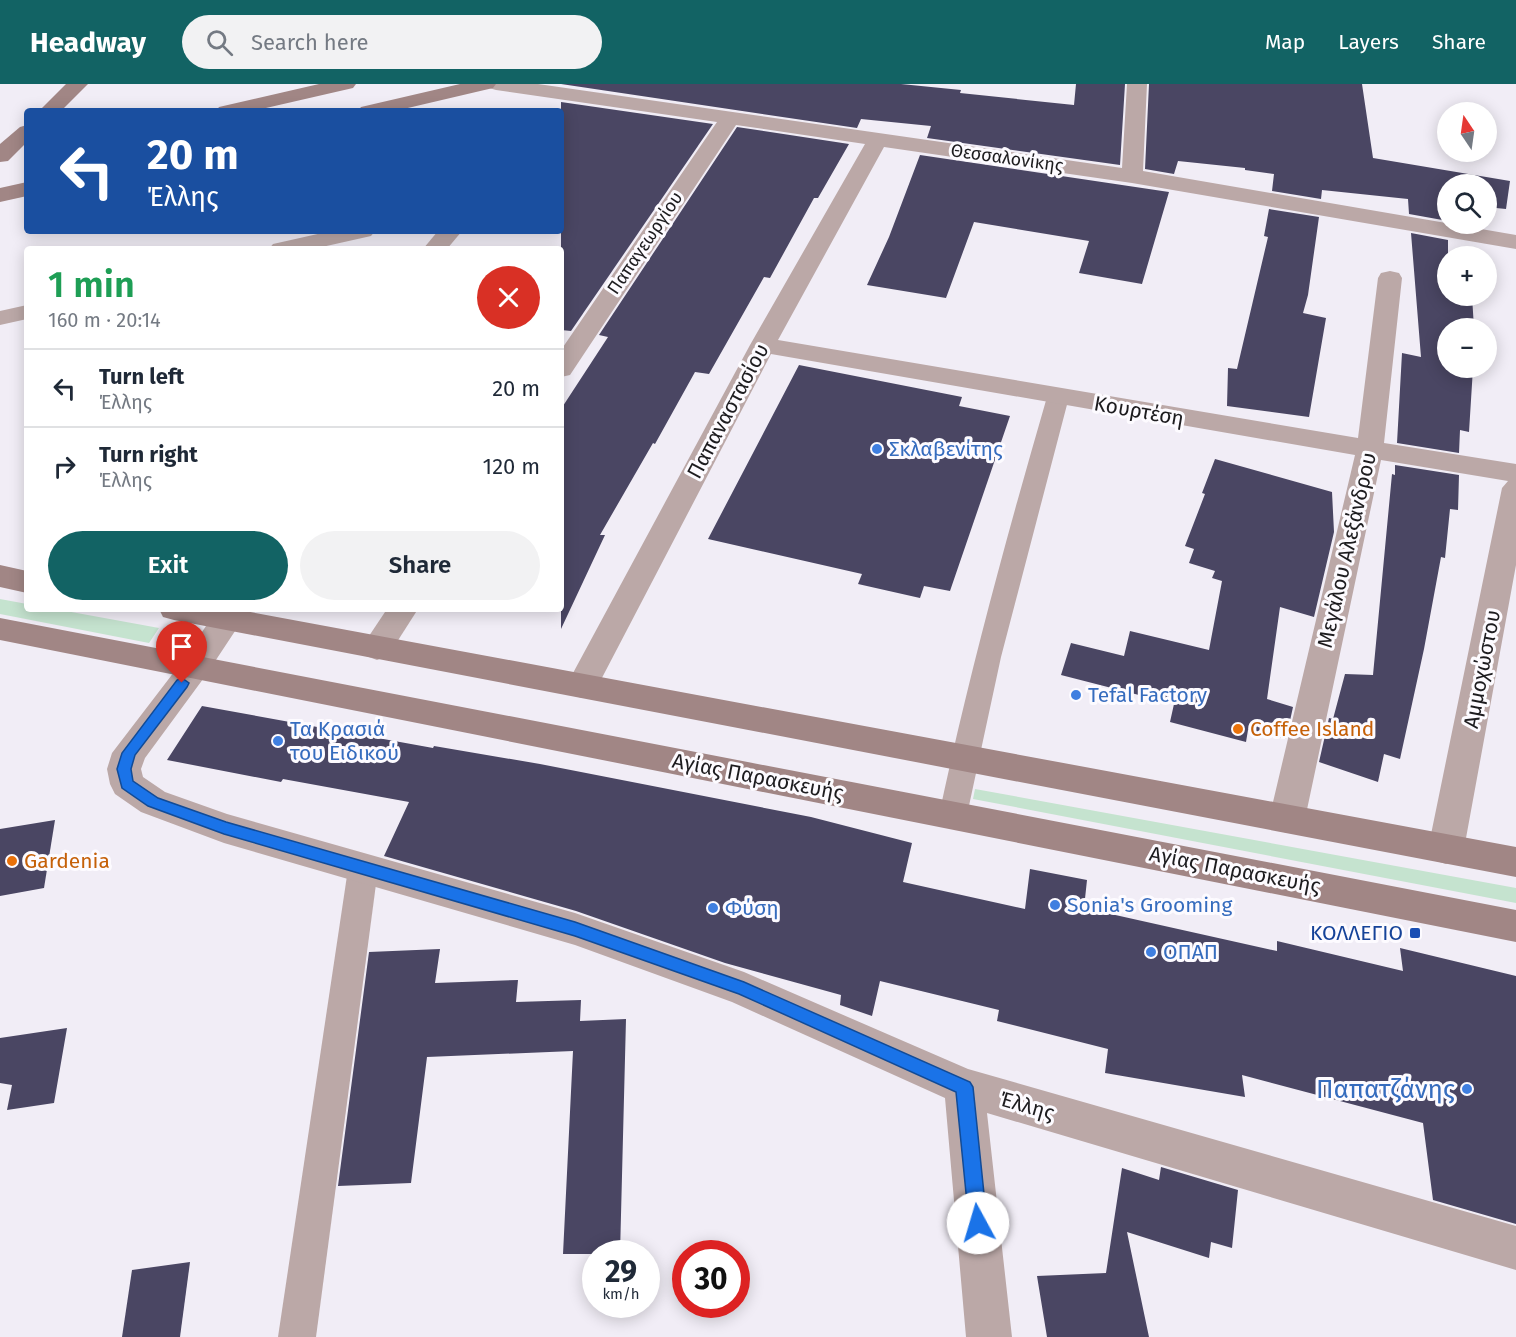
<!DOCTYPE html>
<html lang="en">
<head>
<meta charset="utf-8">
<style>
  :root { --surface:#fff; --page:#f2f2f3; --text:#1f2937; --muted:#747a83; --line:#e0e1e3; --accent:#126364 }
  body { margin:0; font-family:"Fira Sans",sans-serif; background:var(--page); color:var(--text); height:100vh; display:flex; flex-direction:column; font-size:22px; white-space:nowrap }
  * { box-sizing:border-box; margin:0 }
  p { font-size:20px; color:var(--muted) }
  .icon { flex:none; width:33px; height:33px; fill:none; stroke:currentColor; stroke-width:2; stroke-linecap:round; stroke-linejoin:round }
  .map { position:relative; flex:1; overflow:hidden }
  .panel { position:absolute; left:24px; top:162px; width:540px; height:366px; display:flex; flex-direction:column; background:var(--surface); border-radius:6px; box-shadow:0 3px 15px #0003 }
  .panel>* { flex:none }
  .banner { position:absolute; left:24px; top:24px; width:540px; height:126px; border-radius:6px; box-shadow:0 3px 15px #0003; background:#1a4fa0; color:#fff; overflow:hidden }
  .needle { width:39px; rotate:347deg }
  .tools { position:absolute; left:1437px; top:18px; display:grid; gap:12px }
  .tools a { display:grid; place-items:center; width:60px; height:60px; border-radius:50%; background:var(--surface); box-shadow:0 3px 15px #0003; font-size:30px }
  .speed { position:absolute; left:582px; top:1156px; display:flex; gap:12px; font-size:30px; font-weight:700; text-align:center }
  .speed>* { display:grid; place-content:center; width:78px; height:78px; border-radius:50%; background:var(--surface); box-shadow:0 3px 15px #0003; line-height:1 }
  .speed small { font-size:15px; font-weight:400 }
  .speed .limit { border:9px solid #d22; background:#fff; color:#111 }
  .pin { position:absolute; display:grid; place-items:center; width:51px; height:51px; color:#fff; margin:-62px -26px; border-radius:50% 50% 50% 0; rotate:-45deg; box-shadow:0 0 6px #0007 }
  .pin .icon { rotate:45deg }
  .me { position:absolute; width:66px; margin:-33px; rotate:354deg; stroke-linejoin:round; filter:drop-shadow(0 0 4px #0008) }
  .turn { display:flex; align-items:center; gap:21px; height:126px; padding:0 24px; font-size:27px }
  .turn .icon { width:78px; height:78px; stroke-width:2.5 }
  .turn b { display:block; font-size:42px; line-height:51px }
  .round { display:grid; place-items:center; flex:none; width:63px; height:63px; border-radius:32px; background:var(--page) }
  .head { display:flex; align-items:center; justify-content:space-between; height:102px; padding:0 24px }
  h1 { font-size:36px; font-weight:600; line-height:45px; color:#1e9e55 }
  .primary-button { display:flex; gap:12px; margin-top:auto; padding:12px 24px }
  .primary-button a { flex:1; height:69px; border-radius:36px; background:var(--accent); color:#fff; font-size:24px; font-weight:600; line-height:69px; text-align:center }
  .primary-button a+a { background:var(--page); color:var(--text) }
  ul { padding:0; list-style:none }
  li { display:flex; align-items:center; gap:18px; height:78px; padding:0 24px; border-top:2px solid var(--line) }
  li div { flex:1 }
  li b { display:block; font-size:22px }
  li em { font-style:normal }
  header { display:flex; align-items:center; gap:36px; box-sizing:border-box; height:84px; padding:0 30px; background:var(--accent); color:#fff }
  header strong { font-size:28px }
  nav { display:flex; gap:33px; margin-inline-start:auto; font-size:21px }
  .search { width:420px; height:54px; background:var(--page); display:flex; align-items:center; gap:15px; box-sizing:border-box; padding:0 21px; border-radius:33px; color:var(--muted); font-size:22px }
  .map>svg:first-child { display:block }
  .green { fill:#c5e3cf }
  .building { fill:#4a4663 }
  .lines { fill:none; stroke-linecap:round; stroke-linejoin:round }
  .lane { fill:#bba8a7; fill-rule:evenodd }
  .street { fill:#bba8a7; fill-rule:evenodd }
  .secondary { fill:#a18685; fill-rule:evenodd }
  .route { fill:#1a73e8; stroke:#114b97; stroke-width:1.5 }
  .shop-dot { fill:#3f7fe0; stroke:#fdfbff; stroke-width:2 }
  .food-dot { fill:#e8710a; stroke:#fdfbff; stroke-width:2 }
  .transit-dot { fill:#1a4fb4; stroke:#fdfbff; stroke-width:2 }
  .labels { text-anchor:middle; stroke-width:6; stroke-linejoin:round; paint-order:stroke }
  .far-street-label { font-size:18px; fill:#1d1c1f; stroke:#fdfbff }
  .street-label { font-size:21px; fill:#1d1c1f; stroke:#fdfbff }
  .shop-label { font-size:21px; fill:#366cbe; stroke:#fdfbff; text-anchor:start }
  .food-label { font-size:21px; fill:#c56008; stroke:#fdfbff; text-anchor:start }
  .transit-label { font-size:21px; fill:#164399; stroke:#fdfbff; text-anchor:end }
  .near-shop-label { font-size:26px; fill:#366cbe; stroke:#fdfbff; text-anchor:end }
</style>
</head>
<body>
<header>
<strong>Headway</strong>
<div class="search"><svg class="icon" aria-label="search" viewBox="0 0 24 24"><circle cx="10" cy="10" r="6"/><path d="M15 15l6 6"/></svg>Search here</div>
<nav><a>Map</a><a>Layers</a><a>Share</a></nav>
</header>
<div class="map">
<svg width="1516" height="1253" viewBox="0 0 1516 1253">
  <rect width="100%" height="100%" fill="#f1edf6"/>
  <g class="green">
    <path d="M 0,515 L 27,520 L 27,525 L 55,525 L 159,544 L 149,559 L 0,530 Z"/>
    <path d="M 975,705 L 1516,804 L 1516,819 L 973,715 Z"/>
  </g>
  <g class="building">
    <path d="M 561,0 L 901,0 L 961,6 L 960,9 L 1074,21 L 1076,0 L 1125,0 L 1120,81 L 927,54 L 931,42 L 861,35 L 857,44 Z"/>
    <path d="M 1149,0 L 1362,0 L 1373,74 L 1510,97 L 1506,125 L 1486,123 L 1486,100 L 1448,100 L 1448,137 L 1409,130 L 1408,115 L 1322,106 L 1321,115 L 1272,107 L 1274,90 L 1245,86 L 1245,84 L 1178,77 L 1174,90 L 1145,85 Z"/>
    <path d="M 561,18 L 713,40 L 571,247 L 561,246 Z"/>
    <path d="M 737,43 L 849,60 L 818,114 L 814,114 L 770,194 L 764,193 L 709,290 L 695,288 L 655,360 L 653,359 L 600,451 L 605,451 L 561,545 L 561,325 L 608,253 L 599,251 Z"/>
    <path d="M 920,71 L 1169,108 L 1142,200 L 1079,189 L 1089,157 L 974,138 L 946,214 L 867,201 L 889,153 Z"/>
    <path d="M 1269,125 L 1319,133 L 1308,211 L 1303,229 L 1326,234 L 1309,333 L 1227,322 L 1228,284 L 1237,285 L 1268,153 L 1264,152 Z"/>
    <path d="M 1411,149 L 1448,156 L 1448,212 L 1472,212 L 1474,244 L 1448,244 L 1448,284 L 1473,284 L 1469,348 L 1460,346 L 1459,369 L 1397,359 L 1402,269 L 1421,273 Z"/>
    <path d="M 799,281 L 962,313 L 959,322 L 1010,332 L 950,507 L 924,502 L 920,514 L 858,500 L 862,490 L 708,455 Z"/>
    <path d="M 1215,375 L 1332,408 L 1334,448 L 1314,533 L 1280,523 L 1267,615 L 1293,623 L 1286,655 L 1248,646 L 1246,658 L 1170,638 L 1174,620 L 1061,591 L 1071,559 L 1124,572 L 1130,547 L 1209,566 L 1222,497 L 1212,494 L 1215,487 L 1189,479 L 1194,465 L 1185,462 L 1205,410 L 1202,409 Z"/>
    <path d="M 1395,381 L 1459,391 L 1458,426 L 1450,425 L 1445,474 L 1441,473 L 1424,565 L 1400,675 L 1384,670 L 1378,698 L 1319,678 L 1329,634 L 1333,635 L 1345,590 L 1373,591 L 1392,390 L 1395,391 Z"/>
    <path d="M 202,622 L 433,664 L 434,662 L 540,680 L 811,733 L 912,759 L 903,798 L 1025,825 L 1030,785 L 1087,796 L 1084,824 L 1277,867 L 1277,857 L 1403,887 L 1400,864 L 1516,892 L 1516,1140 L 1433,1116 L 1423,1039 L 1242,991 L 1245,1013 L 1105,989 L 1108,965 L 997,937 L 999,926 L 880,897 L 872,932 L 840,921 L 841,911 L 725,879 L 576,827 L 384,772 L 409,718 L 283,695 L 281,698 L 167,676 Z"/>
    <path d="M 55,736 L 44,804 L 0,812 L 0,745 Z"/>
    <path d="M 440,865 L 435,899 L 518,896 L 516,918 L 581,916 L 580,937 L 626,935 L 620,1170 L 563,1170 L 573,967 L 427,973 L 411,1099 L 338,1102 L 369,868 Z"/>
    <path d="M 67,944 L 54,1019 L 7,1026 L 12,1001 L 0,999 L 0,954 Z"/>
    <path d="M 1161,1083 L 1238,1106 L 1232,1164 L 1211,1158 L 1209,1174 L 1127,1148 L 1149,1253 L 1047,1253 L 1037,1192 L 1106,1189 L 1122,1084 L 1159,1096 Z"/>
    <path d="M 190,1178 L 180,1253 L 122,1253 L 132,1186 Z"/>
  </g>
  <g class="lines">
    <g class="lane">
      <path d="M 1058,306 L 1066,308 L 1069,313 L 1001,573 L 967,731 L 963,739 L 953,743 L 943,739 L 939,731 C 969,590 1007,451 1047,313 L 1050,308 Z"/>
      <path d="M 363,773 L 373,776 L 378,785 L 316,1253 L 278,1253 L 348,785 L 353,776 Z"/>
    </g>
    <g class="street">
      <path d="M 486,0 L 538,0 L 1122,84 L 1127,0 L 1147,0 L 1143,87 L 1516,151 L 1516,165 L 1132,99 L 884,63 L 778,256 L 1358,354 L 1378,194 L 1381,189 L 1390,187 L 1399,189 L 1402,194 L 1384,359 L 1516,380 L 1516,481 L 1464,765 L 1459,776 L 1446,780 L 1433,776 L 1428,765 L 1502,404 L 1508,397 L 1381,376 L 1305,735 L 1299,745 L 1287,749 L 1275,745 L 1269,735 L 1355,371 L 771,270 L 593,611 L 582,614 L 571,611 L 566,602 L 750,261 L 865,60 L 736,41 L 570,291 L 561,293 L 561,266 L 717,38 L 496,6 L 489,4 Z"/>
      <path d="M 331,147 L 375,147 L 371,152 L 313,165 L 269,165 L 273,160 Z"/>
      <path d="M 438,147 L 462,147 L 447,165 L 423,165 Z"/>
      <path d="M 27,221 L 27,235 L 0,241 L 0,227 Z"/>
      <path d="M 223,525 L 238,527 L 243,535 L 206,591 L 145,674 L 141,685 L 143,693 L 165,708 L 227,730 L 575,829 L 744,888 L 968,985 L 1516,1142 L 1516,1186 L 987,1029 L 1012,1253 L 966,1253 L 945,1014 L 732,918 L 575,861 L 224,759 L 141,728 L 115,710 L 110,700 L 107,685 L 112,669 L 184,575 L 216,527 Z"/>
      <path d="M 387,525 L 418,525 L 388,572 L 377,576 L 366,572 L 361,564 Z"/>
    </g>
    <g class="secondary">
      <path d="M 66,0 L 88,0 L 61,27 L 39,27 Z"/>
      <path d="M 319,0 L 356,0 L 353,4 L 253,27 L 216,27 L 219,23 Z"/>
      <path d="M 460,0 L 496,0 L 493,4 L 395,27 L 358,27 L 361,23 Z"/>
      <path d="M 27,41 L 27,58 L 8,77 L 0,78 L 0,60 L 20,43 Z"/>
      <path d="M 27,98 L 27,112 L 0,118 L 0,104 Z"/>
      <path d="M 0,481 L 27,487 L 27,509 L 0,503 Z"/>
      <path d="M 159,525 L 234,525 L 1516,763 L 1516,793 L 174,536 L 163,533 Z"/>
      <path d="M 0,534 L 1516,826 L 1516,858 L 0,556 Z"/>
    </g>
  </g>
  <path class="route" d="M 182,594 L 189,599 L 187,603 L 135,671 L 131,685 L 133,697 L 158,714 L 226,738 L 575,838 L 744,898 L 970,998 L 973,1003 L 987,1139 L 984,1146 L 978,1148 L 971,1146 L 969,1139 L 956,1008 L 739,910 L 575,852 L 224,750 L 148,722 L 122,704 L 117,685 L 122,669 L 177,596 Z"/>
  <g class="shop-dot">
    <circle cx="877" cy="365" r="6"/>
    <circle cx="1076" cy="611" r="6"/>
    <circle cx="278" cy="657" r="6"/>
    <circle cx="1055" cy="821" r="6"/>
    <circle cx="713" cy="824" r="6"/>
    <circle cx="1151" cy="868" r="6"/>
    <circle cx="1467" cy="1005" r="6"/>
  </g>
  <g class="food-dot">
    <circle cx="1238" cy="645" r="6"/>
    <circle cx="12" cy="777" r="6"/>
  </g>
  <rect class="transit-dot" x="1409" y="843" width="12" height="12" rx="3"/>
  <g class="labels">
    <g class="far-street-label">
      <text transform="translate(1007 74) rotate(8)" y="6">Θεσσαλονίκης</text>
      <text transform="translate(645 159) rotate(-56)" y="6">Παπαγεωργίου</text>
    </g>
    <g class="street-label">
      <text transform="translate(728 327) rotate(-62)" y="7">Παπαναστασίου</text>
      <text transform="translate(1139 327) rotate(10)" y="7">Κουρτέση</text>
      <text transform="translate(1347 466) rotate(-77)" y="7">Μεγάλου Αλεξάνδρου</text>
      <text transform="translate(1482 585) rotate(-79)" y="7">Αμμοχώστου</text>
      <text transform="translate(758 693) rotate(11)" y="7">Αγίας Παρασκευής</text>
      <text transform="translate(1235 786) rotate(11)" y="7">Αγίας Παρασκευής</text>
      <text transform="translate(1027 1022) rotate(16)" y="7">Έλλης</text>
    </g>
    <g class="shop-label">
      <text x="889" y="372">Σκλαβενίτης</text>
      <text x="1088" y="618">Tefal Factory</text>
      <text x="290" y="652">Τα Κρασιά<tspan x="290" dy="24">του Ειδικού</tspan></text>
      <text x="1067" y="828">Sonia's Grooming</text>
      <text x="725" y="831">Φύση</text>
      <text x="1163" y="875">ΟΠΑΠ</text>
    </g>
    <g class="food-label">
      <text x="1250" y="652">Coffee Island</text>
      <text x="24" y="784">Gardenia</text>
    </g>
    <g class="transit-label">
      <text x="1403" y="856">ΚΟΛΛΕΓΙΟ</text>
    </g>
    <g class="near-shop-label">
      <text x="1455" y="1014">Παπατζάνης</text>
    </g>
  </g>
</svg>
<div class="tools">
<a><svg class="needle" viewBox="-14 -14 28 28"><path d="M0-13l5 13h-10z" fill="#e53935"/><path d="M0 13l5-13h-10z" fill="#747a83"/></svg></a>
<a><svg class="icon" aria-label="search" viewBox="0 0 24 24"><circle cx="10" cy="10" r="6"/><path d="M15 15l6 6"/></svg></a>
<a>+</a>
<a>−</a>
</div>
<div class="speed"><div>29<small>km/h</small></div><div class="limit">30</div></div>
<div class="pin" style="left:182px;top:599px;background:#d93025"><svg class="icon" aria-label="arrive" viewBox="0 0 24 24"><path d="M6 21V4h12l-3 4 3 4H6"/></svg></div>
<svg class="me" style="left:978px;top:1139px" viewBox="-20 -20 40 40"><circle r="19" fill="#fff"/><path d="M0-13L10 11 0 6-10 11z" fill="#1a73e8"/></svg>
<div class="banner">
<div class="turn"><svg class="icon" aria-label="left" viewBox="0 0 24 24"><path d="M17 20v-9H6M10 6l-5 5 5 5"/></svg><div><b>20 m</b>Έλλης</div></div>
</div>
<section class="panel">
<div class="head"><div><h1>1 min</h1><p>160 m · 20:14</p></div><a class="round" style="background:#d93025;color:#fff"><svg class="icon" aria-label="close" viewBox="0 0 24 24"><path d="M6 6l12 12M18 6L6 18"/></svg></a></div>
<ul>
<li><svg class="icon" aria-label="left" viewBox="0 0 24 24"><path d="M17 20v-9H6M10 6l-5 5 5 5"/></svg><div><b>Turn left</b><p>Έλλης</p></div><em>20 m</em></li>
<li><svg class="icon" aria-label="right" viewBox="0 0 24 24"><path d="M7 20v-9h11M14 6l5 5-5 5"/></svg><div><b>Turn right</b><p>Έλλης</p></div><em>120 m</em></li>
</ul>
<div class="primary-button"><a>Exit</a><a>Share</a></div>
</section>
</div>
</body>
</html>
